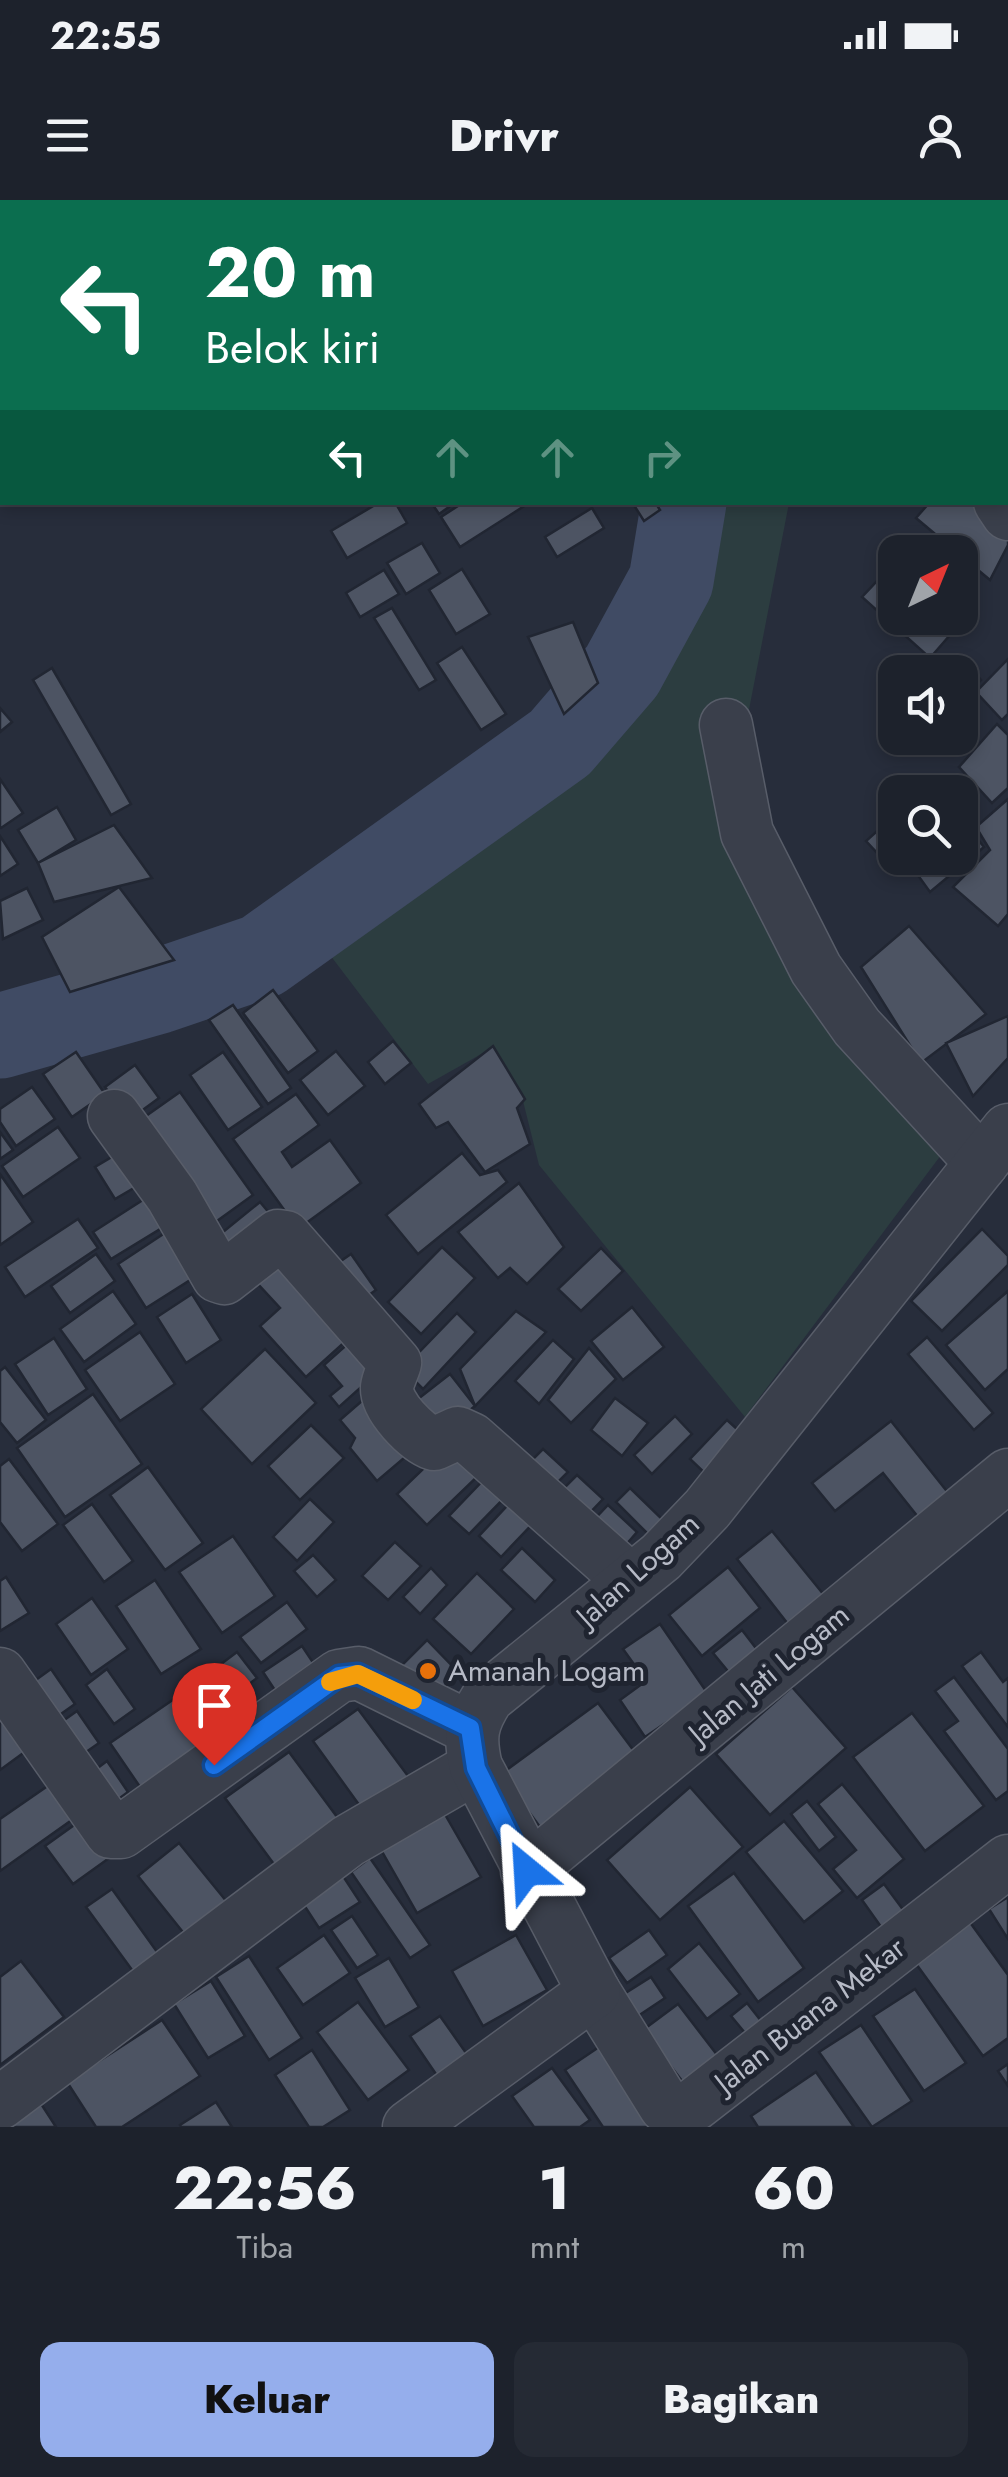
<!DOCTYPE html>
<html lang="id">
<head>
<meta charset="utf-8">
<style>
  :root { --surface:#1d222c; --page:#252a34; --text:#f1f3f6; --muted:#a0a4a9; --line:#3b3f48; --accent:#95aeec }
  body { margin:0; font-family:Jost,sans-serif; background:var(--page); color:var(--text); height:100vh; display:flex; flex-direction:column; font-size:38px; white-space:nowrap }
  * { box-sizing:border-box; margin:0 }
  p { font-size:32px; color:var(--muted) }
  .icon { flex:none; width:55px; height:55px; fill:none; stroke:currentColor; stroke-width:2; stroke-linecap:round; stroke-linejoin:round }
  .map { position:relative; height:1927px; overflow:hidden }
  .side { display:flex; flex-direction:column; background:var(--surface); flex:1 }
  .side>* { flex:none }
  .top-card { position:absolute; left:0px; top:0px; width:1010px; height:305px; box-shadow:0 5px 15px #0003,0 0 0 2px var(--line); background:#0b6e4f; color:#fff; overflow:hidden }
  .needle { width:65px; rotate:43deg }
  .fabs { position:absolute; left:878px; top:335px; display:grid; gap:20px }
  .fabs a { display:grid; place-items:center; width:100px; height:100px; border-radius:20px; background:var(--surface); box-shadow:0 5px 15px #0003,0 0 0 2px var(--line); font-size:50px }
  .pin { position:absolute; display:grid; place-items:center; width:85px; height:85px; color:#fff; margin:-102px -42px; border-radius:50% 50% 50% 0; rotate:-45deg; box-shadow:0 0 10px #0007 }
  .pin .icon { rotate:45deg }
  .me { position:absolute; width:110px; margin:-55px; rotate:333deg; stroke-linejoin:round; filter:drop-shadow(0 0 8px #0008) }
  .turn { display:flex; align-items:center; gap:35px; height:210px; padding:0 40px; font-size:45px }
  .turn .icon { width:130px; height:130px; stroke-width:2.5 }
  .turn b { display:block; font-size:70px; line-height:85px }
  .lanes { display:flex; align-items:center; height:95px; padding:0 40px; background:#0003; justify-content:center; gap:50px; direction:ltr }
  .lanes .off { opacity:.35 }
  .eta { display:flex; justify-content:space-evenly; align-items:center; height:170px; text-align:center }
  .eta b { font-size:60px; font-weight:800; line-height:70px }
  .button { display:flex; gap:20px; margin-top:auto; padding:20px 40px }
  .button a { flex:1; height:115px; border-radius:20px; background:var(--accent); color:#111; font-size:40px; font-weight:800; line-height:115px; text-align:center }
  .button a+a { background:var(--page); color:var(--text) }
  .status { display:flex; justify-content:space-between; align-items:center; height:70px; padding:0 50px; background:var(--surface); direction:ltr }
  .status svg { height:28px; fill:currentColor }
  header { display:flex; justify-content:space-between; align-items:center; height:130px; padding:0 40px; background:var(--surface); font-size:45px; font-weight:800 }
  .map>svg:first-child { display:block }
  .green { fill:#2c3d40 }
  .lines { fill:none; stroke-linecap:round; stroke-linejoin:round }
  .river { stroke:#404b64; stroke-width:85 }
  .building { fill:#4d5463; stroke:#212632; stroke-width:2.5 }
  .minor-casing { stroke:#585d69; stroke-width:55 }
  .minor { stroke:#3a3f4b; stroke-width:52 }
  .route-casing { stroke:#114b97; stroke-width:25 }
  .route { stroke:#1a73e8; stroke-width:18 }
  .slow { stroke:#f59e0b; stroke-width:18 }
  .food-dot { fill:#e8710a; stroke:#1f2430; stroke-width:4 }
  .labels { text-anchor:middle; stroke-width:10; stroke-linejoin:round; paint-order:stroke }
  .street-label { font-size:30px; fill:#b6bac6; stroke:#1f2430 }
  .poi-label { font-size:30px; fill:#b6bac6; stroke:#1f2430; text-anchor:start }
</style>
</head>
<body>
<div class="status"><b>22:55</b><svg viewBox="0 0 49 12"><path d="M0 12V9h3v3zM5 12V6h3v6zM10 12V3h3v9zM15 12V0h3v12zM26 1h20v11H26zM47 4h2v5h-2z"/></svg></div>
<header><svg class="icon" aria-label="menu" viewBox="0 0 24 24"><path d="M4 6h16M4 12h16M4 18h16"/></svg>Drivr<svg class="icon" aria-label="person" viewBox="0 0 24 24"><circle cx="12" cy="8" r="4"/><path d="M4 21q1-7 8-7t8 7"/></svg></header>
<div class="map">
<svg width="1008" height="1927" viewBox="0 0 1008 1927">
  <rect width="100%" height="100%" fill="#272d3b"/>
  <path class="green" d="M 708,303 L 789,303 L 747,520 L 770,677 L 953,939 L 745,1217 L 539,965 L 523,901 L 492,848 L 428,884 L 327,751 L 493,605 L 634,500 Z"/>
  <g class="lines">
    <g class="river">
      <path d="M 982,2 L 987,0"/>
      <path d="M 0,836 L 159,791 L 262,756 L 560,543 L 622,471 L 671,381 L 684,302"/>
    </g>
  </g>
  <g class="building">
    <path d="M 83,0 L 132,0 L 134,2 L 85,2 Z"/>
    <path d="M 171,0 L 247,0 L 250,2 L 168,2 Z"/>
    <path d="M 342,0 L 390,0 L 393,2 L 344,2 Z"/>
    <path d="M 603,0 L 652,0 L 654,2 L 605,2 Z"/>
    <path d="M 2,11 L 2,68 L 0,70 L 0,13 Z"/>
    <path d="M 2,79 L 2,131 L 0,133 L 0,81 Z"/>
    <path d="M 2,151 L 2,212 L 0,213 L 0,153 Z"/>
    <path d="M 380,302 L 395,302 L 407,323 L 347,358 L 331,331 Z"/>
    <path d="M 431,302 L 456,302 L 439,314 Z"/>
    <path d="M 464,302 L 528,302 L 529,303 L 460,347 L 441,317 Z"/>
    <path d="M 632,302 L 655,302 L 660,310 L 644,321 Z"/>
    <path d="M 930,302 L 978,302 L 1008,332 L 1008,345 L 990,380 L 916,318 Z"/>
    <path d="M 592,308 L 604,328 L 557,357 L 545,337 Z"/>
    <path d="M 422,343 L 440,373 L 406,394 L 387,363 Z"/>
    <path d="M 895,362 L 895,418 L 960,418 L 960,401 L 970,412 L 930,458 L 862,397 Z"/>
    <path d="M 462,369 L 490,414 L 456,434 L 429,390 Z"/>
    <path d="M 384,370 L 399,394 L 360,417 L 346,393 Z"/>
    <path d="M 392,408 L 436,480 L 419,490 L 374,418 Z"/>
    <path d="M 573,422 L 598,483 L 564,514 L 528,437 Z"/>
    <path d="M 462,447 L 506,514 L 481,530 L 437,463 Z"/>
    <path d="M 963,459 L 981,480 L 960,503 L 960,472 L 948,472 Z"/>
    <path d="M 1008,459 L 1008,514 L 1002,520 L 976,492 Z"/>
    <path d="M 52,468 L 131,604 L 111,615 L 33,480 Z"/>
    <path d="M 0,508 L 12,522 L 0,532 Z"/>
    <path d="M 997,524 L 1008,535 L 1008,588 L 992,603 L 959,567 Z"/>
    <path d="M 0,579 L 23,613 L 1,628 L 0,627 Z"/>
    <path d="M 931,582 L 940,592 L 919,592 Z"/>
    <path d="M 1008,599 L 1008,714 L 998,726 L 953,687 L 990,650 L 976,627 Z"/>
    <path d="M 57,607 L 76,640 L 38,663 L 18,630 Z"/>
    <path d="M 895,615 L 895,658 L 960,658 L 960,618 L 984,647 L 930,692 L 907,660 L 894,671 L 866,641 Z"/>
    <path d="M 114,625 L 152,678 L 54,702 L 38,663 Z"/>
    <path d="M 0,636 L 18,664 L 0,676 Z"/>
    <path d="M 119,687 L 174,760 L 70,792 L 42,737 Z"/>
    <path d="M 27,688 L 43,720 L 3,739 L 0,701 Z"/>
    <path d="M 909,726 L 986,814 L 921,863 L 861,767 Z"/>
    <path d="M 273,790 L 318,851 L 288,873 L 243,813 Z"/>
    <path d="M 233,805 L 291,888 L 268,904 L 209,820 Z"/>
    <path d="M 1008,816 L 1008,858 L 973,896 L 946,843 Z"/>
    <path d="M 393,841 L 411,863 L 385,884 L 368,862 Z"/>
    <path d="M 493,846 L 525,899 L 517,908 L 530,944 L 485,972 L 448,922 L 436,928 L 419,904 Z"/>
    <path d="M 336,851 L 365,886 L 328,915 L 300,880 Z"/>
    <path d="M 76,852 L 105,894 L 72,917 L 43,874 Z"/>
    <path d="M 223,852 L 262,907 L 228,930 L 190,875 Z"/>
    <path d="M 135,865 L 159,898 L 129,920 L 105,887 Z"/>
    <path d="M 32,887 L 55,919 L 16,946 L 0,922 L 0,909 Z"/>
    <path d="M 180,892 L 253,995 L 210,1026 L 136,923 Z"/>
    <path d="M 296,894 L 319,925 L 282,952 L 292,967 L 330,940 L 361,983 L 298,1029 L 233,939 Z"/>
    <path d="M 58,927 L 80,958 L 23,997 L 2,966 Z"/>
    <path d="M 0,932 L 13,950 L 0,959 Z"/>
    <path d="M 132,945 L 151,978 L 115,999 L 95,967 Z"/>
    <path d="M 462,953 L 480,975 L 498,970 L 507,982 L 418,1054 L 386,1015 Z"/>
    <path d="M 0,974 L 33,1022 L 0,1045 Z"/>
    <path d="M 519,983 L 564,1047 L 527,1084 L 510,1068 L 498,1078 L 458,1032 Z"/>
    <path d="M 146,998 L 165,1026 L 111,1059 L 93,1032 Z"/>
    <path d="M 260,1002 L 281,1027 L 227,1069 L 207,1045 Z"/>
    <path d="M 78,1019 L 98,1048 L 25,1097 L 5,1067 Z"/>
    <path d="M 177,1025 L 206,1070 L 146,1108 L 118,1064 Z"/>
    <path d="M 982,1029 L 1008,1056 L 1008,1065 L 942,1131 L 911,1101 Z"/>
    <path d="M 279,1041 L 358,1130 L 306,1177 L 260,1126 L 280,1108 L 245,1070 Z"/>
    <path d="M 442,1047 L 475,1078 L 421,1134 L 388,1102 Z"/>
    <path d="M 601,1048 L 623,1071 L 581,1111 L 558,1089 Z"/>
    <path d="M 96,1054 L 115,1081 L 70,1113 L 51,1086 Z"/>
    <path d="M 351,1054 L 376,1090 L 347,1110 L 322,1074 Z"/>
    <path d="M 113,1091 L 136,1124 L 84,1162 L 60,1129 Z"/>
    <path d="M 1008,1091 L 1008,1169 L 985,1190 L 946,1145 Z"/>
    <path d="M 192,1094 L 221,1140 L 186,1163 L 157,1117 Z"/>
    <path d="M 632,1107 L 664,1147 L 623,1180 L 591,1141 Z"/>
    <path d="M 516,1111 L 546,1132 L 475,1206 L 460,1169 Z"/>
    <path d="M 457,1113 L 476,1132 L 423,1189 L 403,1169 Z"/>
    <path d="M 140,1132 L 175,1184 L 120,1221 L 85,1170 Z"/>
    <path d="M 361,1132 L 388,1163 L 339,1207 L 330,1196 L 342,1186 L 324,1165 Z"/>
    <path d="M 927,1137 L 993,1213 L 974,1230 L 908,1154 Z"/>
    <path d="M 54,1138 L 87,1189 L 48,1215 L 15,1164 Z"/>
    <path d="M 553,1140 L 574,1159 L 539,1204 L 515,1181 Z"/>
    <path d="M 589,1148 L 616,1179 L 571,1223 L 548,1200 Z"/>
    <path d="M 265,1149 L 316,1203 L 252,1264 L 201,1209 Z"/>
    <path d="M 5,1167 L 46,1220 L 17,1243 L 0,1222 L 0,1171 Z"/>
    <path d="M 450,1174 L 475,1206 L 434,1239 L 409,1206 Z"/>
    <path d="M 371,1193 L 417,1247 L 377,1281 L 350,1248 L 355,1238 L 340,1220 Z"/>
    <path d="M 93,1194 L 142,1264 L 65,1317 L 17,1248 Z"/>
    <path d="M 615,1198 L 648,1223 L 622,1256 L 591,1230 Z"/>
    <path d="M 675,1216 L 692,1234 L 652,1274 L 634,1255 Z"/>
    <path d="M 727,1220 L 748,1239 L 711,1279 L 690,1259 Z"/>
    <path d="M 891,1221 L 961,1309 L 930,1332 L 883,1273 L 835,1311 L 812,1283 Z"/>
    <path d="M 311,1225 L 344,1258 L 300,1300 L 268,1266 Z"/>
    <path d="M 450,1243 L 480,1274 L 427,1325 L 397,1294 Z"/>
    <path d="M 543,1249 L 568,1272 L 547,1293 L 523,1269 Z"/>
    <path d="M 9,1259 L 58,1324 L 22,1351 L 0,1322 L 0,1266 Z"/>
    <path d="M 148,1267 L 203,1343 L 165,1370 L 110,1295 Z"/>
    <path d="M 494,1269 L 514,1288 L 469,1334 L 449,1316 Z"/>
    <path d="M 577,1275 L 603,1299 L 580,1323 L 554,1298 Z"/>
    <path d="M 630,1288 L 664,1321 L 650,1336 L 616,1302 Z"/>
    <path d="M 519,1293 L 541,1315 L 501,1357 L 479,1336 Z"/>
    <path d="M 310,1299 L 334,1322 L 297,1361 L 273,1337 Z"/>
    <path d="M 92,1304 L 133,1361 L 104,1382 L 63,1325 Z"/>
    <path d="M 608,1305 L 637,1332 L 618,1354 L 587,1327 Z"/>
    <path d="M 772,1331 L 824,1395 L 788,1424 L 737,1359 Z"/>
    <path d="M 233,1336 L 275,1396 L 222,1433 L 179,1372 Z"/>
    <path d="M 395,1342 L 421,1366 L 388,1400 L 362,1376 Z"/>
    <path d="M 522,1348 L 555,1380 L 535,1402 L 501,1370 Z"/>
    <path d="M 313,1355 L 336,1380 L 317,1397 L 294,1371 Z"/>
    <path d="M 728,1367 L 760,1408 L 702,1456 L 669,1415 Z"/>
    <path d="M 431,1368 L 447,1385 L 420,1414 L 403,1397 Z"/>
    <path d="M 477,1373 L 514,1409 L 471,1454 L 433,1419 Z"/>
    <path d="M 6,1377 L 29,1413 L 0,1431 L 0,1381 Z"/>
    <path d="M 155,1380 L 201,1449 L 161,1474 L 116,1406 Z"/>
    <path d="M 92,1398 L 128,1449 L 91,1475 L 56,1424 Z"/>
    <path d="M 287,1402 L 307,1429 L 261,1463 L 240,1437 Z"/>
    <path d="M 660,1424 L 708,1494 L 645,1537 L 620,1500 L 646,1481 L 623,1449 Z"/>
    <path d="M 742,1430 L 765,1460 L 736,1481 L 713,1453 Z"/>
    <path d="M 427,1440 L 459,1473 L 428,1502 L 397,1470 Z"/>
    <path d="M 302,1446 L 322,1476 L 282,1501 L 263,1472 Z"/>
    <path d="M 237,1452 L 257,1478 L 217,1508 L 197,1482 Z"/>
    <path d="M 981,1452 L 1003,1482 L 1008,1478 L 1008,1527 L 962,1466 Z"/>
    <path d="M 51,1469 L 75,1504 L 51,1521 L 26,1487 Z"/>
    <path d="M 107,1469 L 135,1509 L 114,1524 L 86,1485 Z"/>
    <path d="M 954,1477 L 1008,1549 L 1008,1591 L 996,1600 L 944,1531 L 958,1521 L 935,1491 Z"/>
    <path d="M 193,1486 L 233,1544 L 149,1600 L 110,1543 Z"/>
    <path d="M 792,1487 L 846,1548 L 770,1615 L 716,1554 Z"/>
    <path d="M 598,1503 L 640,1559 L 543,1631 L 501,1574 Z"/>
    <path d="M 358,1509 L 411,1580 L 365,1613 L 313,1541 Z"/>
    <path d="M 77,1511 L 99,1543 L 66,1566 L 43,1535 Z"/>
    <path d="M 912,1513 L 984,1606 L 925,1651 L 853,1557 Z"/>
    <path d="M 0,1515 L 26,1551 L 0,1570 Z"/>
    <path d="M 289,1552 L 343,1625 L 279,1671 L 225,1598 Z"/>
    <path d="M 107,1561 L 128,1592 L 109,1606 L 87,1576 Z"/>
    <path d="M 52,1583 L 76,1617 L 0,1671 L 0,1619 Z"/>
    <path d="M 842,1584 L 904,1659 L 857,1698 L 833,1669 L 856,1650 L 818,1604 Z"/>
    <path d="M 690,1587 L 743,1647 L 660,1720 L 607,1660 Z"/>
    <path d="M 807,1601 L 836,1637 L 819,1651 L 791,1614 Z"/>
    <path d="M 443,1611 L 481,1677 L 417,1713 L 380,1648 Z"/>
    <path d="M 91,1613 L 119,1651 L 73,1684 L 45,1646 Z"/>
    <path d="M 784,1621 L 843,1691 L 804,1722 L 746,1652 Z"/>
    <path d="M 179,1643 L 227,1702 L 186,1736 L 138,1676 Z"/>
    <path d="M 370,1658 L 430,1745 L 410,1758 L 351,1672 Z"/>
    <path d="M 341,1673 L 360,1702 L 319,1728 L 300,1699 Z"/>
    <path d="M 734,1673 L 804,1768 L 758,1802 L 688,1706 Z"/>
    <path d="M 884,1684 L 907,1715 L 884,1731 L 862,1700 Z"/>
    <path d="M 112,1689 L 160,1756 L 135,1774 L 86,1707 Z"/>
    <path d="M 1008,1697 L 1008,1739 L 989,1709 Z"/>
    <path d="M 352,1716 L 378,1755 L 357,1768 L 331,1730 Z"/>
    <path d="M 969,1721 L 1008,1775 L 1008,1838 L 983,1856 L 914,1761 Z"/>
    <path d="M 649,1730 L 667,1755 L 627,1783 L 609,1758 Z"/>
    <path d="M 324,1735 L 350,1773 L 303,1805 L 277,1768 Z"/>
    <path d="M 516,1735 L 547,1790 L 483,1826 L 452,1771 Z"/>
    <path d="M 699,1743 L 740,1794 L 707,1819 L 668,1769 Z"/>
    <path d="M 249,1756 L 302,1838 L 269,1860 L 216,1777 Z"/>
    <path d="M 389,1758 L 419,1807 L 385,1827 L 355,1778 Z"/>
    <path d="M 21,1761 L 64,1817 L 0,1865 L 0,1777 Z"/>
    <path d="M 651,1777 L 665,1798 L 638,1816 L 624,1794 Z"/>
    <path d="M 211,1781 L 245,1836 L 208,1858 L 174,1804 Z"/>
    <path d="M 915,1789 L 966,1863 L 924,1891 L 873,1816 Z"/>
    <path d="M 358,1802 L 409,1870 L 368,1900 L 317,1832 Z"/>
    <path d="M 747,1803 L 765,1826 L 750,1839 L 731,1816 Z"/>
    <path d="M 678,1804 L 721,1860 L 686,1886 L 643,1830 Z"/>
    <path d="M 440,1816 L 471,1860 L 440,1880 L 410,1836 Z"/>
    <path d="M 162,1820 L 200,1876 L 122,1927 L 96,1927 L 67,1882 Z"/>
    <path d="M 861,1825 L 912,1901 L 872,1927 L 819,1852 Z"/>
    <path d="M 605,1843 L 658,1922 L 651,1927 L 603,1927 L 565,1870 Z"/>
    <path d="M 312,1850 L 350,1910 L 323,1927 L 309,1927 L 275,1875 Z"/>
    <path d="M 1008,1864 L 1008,1886 L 998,1871 Z"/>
    <path d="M 552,1868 L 590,1920 L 580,1927 L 534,1927 L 512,1896 Z"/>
    <path d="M 816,1872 L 854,1927 L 758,1927 L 751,1916 Z"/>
    <path d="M 36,1896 L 56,1927 L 0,1927 Z"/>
    <path d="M 216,1902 L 232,1927 L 181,1927 L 180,1925 Z"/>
  </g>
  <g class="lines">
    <defs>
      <g id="minor">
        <path d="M 718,0 L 721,2"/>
        <path d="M 1000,302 L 1008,314"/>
        <path d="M 726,525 L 747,633 L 816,769 L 857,827 L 982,963"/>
        <path d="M 114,916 L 172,996 L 218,1076 L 224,1078 L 278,1036 L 285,1037 L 395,1163 C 393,1170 388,1179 387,1187 C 385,1206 417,1238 434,1244 L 458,1233 L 471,1239 L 631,1381"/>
        <path d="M 0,1474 L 111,1632 L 121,1632 L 339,1476 L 359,1473 L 470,1528"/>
        <path d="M 527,1671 L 1008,1275"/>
        <path d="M 594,1792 L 665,1906 L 679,1911 L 695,1904 L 1008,1661"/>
        <path d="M 0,1903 L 348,1641 L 476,1567"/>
        <path d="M 409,1927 L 594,1792 L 476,1567 C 469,1537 471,1523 488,1497 L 661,1357 L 707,1309 L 1008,930"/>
      </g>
    </defs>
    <use href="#minor" class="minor-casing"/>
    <use href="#minor" class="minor"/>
  </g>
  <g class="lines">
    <defs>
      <path id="route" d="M 214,1565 L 339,1476 L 358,1474 L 470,1528 L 476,1568 L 527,1671"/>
    </defs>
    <use href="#route" class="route-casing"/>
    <use href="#route" class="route"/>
    <path class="slow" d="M 330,1482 L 358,1474 L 413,1500"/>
  </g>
  <circle class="food-dot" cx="428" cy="1471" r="10"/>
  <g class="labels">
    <g class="street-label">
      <text transform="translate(638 1370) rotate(-42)" y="10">Jalan Logam</text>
      <text transform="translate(769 1474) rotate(-40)" y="10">Jalan Jati Logam</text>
      <text transform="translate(810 1815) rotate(-38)" y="10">Jalan Buana Mekar</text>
    </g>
    <g class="poi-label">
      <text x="448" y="1481">Amanah Logam</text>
    </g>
  </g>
</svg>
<div class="fabs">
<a><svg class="needle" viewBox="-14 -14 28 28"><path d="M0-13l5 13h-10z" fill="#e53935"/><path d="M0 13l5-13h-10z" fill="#a0a4a9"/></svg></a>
<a><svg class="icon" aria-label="sound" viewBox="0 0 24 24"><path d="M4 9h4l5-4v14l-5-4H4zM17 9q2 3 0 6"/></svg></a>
<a><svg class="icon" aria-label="search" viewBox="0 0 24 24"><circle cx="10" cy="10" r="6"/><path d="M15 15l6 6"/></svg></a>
</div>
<div class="pin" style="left:214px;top:1565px;background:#d93025"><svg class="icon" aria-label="arrive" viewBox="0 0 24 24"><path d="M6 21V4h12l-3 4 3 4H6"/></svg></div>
<svg class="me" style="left:527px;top:1671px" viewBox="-20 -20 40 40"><path d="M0-17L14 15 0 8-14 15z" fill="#1a73e8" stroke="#fff" stroke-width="4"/></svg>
<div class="top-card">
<div class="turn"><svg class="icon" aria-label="left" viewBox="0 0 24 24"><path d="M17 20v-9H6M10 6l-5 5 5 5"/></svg><div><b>20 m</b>Belok kiri</div></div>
<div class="lanes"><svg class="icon" aria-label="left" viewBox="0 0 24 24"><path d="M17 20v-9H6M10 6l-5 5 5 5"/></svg><svg class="icon off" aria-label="ahead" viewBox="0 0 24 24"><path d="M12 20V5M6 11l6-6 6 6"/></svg><svg class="icon off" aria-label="ahead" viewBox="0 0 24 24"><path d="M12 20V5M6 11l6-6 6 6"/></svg><svg class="icon off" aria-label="right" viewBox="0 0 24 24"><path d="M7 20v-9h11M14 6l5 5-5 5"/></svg></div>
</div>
</div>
<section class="side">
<div class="eta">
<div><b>22:56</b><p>Tiba</p></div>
<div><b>1</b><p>mnt</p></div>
<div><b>60</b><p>m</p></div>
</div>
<div class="button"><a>Keluar</a><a>Bagikan</a></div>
</section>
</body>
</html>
